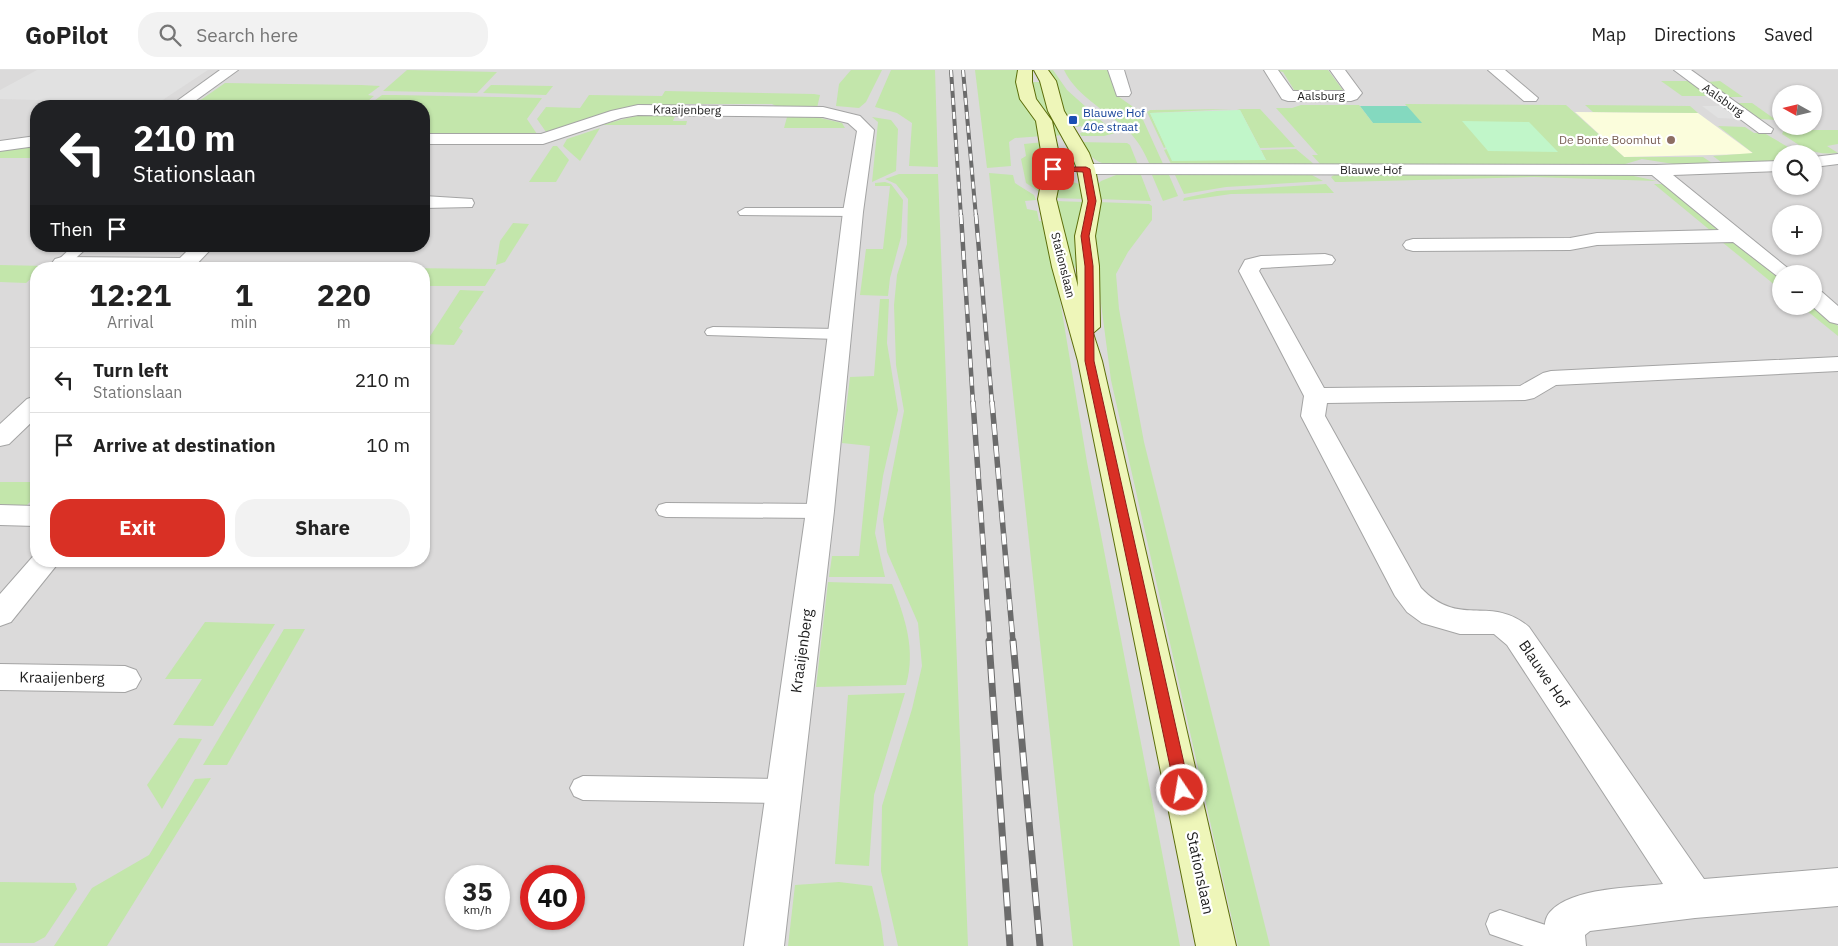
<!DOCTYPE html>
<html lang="en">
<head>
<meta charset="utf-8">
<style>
  :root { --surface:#fff; --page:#f2f2f2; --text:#222; --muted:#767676; --line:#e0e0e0; --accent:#d93025 }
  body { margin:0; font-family:"IBM Plex Sans",sans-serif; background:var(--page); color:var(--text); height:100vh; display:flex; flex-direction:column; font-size:19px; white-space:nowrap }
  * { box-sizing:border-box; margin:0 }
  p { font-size:16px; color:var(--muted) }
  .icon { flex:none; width:28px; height:28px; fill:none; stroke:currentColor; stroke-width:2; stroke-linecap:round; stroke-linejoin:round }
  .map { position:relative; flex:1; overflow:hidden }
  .side { position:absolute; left:30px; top:192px; width:400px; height:305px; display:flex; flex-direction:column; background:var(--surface); border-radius:20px; box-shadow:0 1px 4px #0004 }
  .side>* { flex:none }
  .banner { position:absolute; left:30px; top:30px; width:400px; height:152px; border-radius:20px; box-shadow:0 1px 4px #0004; background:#202124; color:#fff; overflow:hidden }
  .needle { width:32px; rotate:278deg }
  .fabs { position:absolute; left:1772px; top:15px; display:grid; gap:10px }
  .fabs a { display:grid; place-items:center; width:50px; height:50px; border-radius:50%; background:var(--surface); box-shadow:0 1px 4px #0004; font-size:25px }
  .speed { position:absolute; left:445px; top:795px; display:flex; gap:10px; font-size:25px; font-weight:700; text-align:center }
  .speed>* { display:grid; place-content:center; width:65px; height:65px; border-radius:50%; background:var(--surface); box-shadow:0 1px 4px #0004; line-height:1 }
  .speed small { font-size:12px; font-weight:400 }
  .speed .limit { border:8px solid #d22; background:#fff; color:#111 }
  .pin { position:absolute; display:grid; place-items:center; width:42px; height:42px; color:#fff; margin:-21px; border-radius:10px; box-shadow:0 2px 8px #0006 }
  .me { position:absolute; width:55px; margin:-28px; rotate:348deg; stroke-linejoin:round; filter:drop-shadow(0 0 4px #0008) }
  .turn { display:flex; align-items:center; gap:18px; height:105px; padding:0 20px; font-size:22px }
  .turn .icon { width:65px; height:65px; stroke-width:2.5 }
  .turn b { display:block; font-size:35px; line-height:42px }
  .then { display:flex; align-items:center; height:48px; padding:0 20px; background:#0003; gap:10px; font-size:19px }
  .eta { display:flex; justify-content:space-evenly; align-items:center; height:85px; text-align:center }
  .eta b { font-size:30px; font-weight:800; line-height:35px }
  .cta { display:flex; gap:10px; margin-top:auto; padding:10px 20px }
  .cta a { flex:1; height:58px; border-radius:20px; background:var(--accent); color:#fff; font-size:20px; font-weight:800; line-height:58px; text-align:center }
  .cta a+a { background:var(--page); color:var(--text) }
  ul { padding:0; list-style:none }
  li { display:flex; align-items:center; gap:15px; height:65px; padding:0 20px; border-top:1px solid var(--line) }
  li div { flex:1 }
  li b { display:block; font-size:19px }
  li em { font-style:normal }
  header { display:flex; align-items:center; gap:30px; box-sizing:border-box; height:70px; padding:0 25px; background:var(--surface); border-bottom:1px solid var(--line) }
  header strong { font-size:24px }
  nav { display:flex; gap:28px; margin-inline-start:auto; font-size:18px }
  .search { width:350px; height:45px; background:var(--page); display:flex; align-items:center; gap:12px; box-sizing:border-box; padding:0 18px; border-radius:20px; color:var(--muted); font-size:19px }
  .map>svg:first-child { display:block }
  .residential { fill:#dbdada; fill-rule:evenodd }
  .education { fill:#fbfddc }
  .grass { fill:#c3e6ab }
  .park { fill:#c1f6c9 }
  .pitch { fill:#84d9bf }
  .parking { fill:#e1e1e1 }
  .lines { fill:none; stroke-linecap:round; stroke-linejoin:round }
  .lane-casing { stroke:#a4a4a4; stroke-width:2 }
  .street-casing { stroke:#a4a4a4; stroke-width:2 }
  .secondary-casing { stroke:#5c6e0a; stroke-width:2 }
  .lane { fill:#fff; fill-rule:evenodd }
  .street { fill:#fff; fill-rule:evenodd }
  .secondary { fill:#eef6b9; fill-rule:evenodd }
  .rail-far3-casing { stroke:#6b6b6b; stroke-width:4 }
  .rail-far2-casing { stroke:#6b6b6b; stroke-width:4.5 }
  .rail-far1-casing { stroke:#6b6b6b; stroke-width:5.5 }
  .rail-casing { stroke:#6b6b6b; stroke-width:7 }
  .rail-far3 { stroke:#fff; stroke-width:2.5; stroke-dasharray:7; stroke-linecap:butt }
  .rail-far2 { stroke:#fff; stroke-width:3; stroke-dasharray:9; stroke-linecap:butt }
  .rail-far1 { stroke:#fff; stroke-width:4; stroke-dasharray:11; stroke-linecap:butt }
  .rail { stroke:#fff; stroke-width:5; stroke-dasharray:14; stroke-linecap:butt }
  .route { fill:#d93025; stroke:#8d1f18 }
  .transit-dot { fill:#1a4fb4; stroke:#fff; stroke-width:2 }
  .education-dot { fill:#8d6e63; stroke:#fff; stroke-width:2 }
  .labels { text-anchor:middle; stroke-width:4.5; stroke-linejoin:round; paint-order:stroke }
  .far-street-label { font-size:12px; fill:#1d1d1d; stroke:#fff }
  .far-transit-label { font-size:12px; fill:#164399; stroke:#fff; text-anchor:start }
  .far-education-label { font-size:12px; fill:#785e54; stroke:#fff; text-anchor:end }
  .street-label { font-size:15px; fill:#1d1d1d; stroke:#fff }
</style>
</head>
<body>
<header>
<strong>GoPilot</strong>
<div class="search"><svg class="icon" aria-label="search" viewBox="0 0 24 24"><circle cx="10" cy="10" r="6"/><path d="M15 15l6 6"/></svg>Search here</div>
<nav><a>Map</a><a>Directions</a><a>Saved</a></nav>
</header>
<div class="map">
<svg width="1838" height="876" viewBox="0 0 1838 876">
  <rect width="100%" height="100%" fill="#eeebe3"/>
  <path class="residential" d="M 0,0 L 1838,0 L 1838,876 L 0,876 ZM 1781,24 L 1814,24 L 1814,56 L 1781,56 ZM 36,36 L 424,36 L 424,176 L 36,176 ZM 1781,84 L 1814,84 L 1814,116 L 1781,116 ZM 1781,144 L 1814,144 L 1814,176 L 1781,176 ZM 36,199 L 424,199 L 424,491 L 36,491 ZM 1781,204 L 1814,204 L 1814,236 L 1781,236 ZM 456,806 L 499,806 L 499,849 L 456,849 ZM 531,806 L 574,806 L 574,849 L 531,849 Z"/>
  <path class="education" d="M 1575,42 L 1698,43 L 1754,84 L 1624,87 Z"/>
  <g class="grass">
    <path d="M 407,0 L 497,2 L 477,23 L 383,21 Z"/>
    <path d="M 851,0 L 882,0 L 866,32 L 859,38 L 836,36 L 839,14 Z"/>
    <path d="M 891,0 L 935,0 L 938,97 L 909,96 L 912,53 L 897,43 L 875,37 Z"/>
    <path d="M 975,0 L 1018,0 L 1043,66 L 1015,68 L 1009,72 L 1011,96 L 987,98 Z"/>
    <path d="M 1048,0 L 1053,0 L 1067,20 L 1115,63 L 1104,66 L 1081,66 L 1080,63 L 1085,62 L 1081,56 L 1076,57 L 1070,47 L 1064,47 Z"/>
    <path d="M 1064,0 L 1110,0 L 1119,27 L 1139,41 L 1164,96 L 1150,95 C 1145,84 1140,74 1132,65 C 1111,42 1078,29 1064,0 Z"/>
    <path d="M 1274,0 L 1328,0 L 1345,23 L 1296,23 L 1283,2 Z"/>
    <path d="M 1661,11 L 1688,11 L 1709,26 L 1682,26 Z"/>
    <path d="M 1720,11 L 1743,27 L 1728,27 L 1707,12 Z"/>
    <path d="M 1030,12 L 1042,12 L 1065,65 L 1053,66 L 1034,29 Z"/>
    <path d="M 225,13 L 361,15 L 380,16 L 368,25 L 374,26 L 362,36 L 192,36 Z"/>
    <path d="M 491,15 L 553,16 L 546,25 L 483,23 Z"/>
    <path d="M 665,21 L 814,24 L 820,25 L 817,38 L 778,37 L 772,34 L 682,34 L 680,37 L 619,41 L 546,62 L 537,49 L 546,37 L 580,38 L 589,25 L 662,26 Z"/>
    <path d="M 382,25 L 395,25 L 542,28 L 527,49 L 537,64 L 424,64 L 424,36 L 367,36 Z"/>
    <path d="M 1737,33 L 1752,33 L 1776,50 L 1760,49 Z"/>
    <path d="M 1405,34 L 1566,35 L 1624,87 L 1703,87 L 1715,95 L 1680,95 L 1642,89 L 1622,95 L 1321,95 L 1312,85 L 1318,85 L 1276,38 L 1292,38 L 1301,35 L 1359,35 L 1373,53 L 1421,53 Z"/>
    <path d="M 1585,35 L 1690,36 L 1698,43 L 1593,42 Z"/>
    <path d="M 1233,39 L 1150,43 L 1166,77 L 1164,78 L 1147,42 L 1150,40 Z"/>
    <path d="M 1237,39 L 1260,39 L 1295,77 L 1260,78 L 1240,40 Z"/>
    <path d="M 643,44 L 676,44 L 673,51 L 687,51 L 686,55 L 601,55 Z"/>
    <path d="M 787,47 L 816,47 L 842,53 L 845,58 L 784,58 Z"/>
    <path d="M 872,47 L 891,50 L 898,59 L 896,101 L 872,112 L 878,52 Z"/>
    <path d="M 1718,56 L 1745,57 L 1754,63 L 1764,63 L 1800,84 L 1781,84 L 1781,90 L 1725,95 L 1713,86 L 1753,83 Z"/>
    <path d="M 600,58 L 580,91 L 563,76 L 567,69 Z"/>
    <path d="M 1784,60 L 1838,60 L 1838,74 L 1827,76 L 1838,83 C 1813,86 1802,77 1782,64 Z"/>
    <path d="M 1044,72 L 1049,95 L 1041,123 L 1026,113 L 1021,89 L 1026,86 L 1024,74 Z"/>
    <path d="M 1079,72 L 1127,73 L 1130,75 L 1138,95 C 1107,95 1098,99 1079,72 Z"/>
    <path d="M 36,76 L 36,88 L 0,88 L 0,80 Z"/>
    <path d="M 553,76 L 557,76 L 569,90 L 556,112 L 529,112 Z"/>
    <path d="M 1167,79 L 1168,81 L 1266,90 L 1261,80 L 1296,79 L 1315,95 L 1172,96 L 1164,80 Z"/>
    <path d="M 989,103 L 1013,105 L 1015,113 L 1034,125 L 1036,130 L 1025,131 L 1027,139 L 1037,141 L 1039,151 L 1047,152 L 1087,392 L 1180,876 L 1073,876 Z"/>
    <path d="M 899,104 L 938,104 L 968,876 L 898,876 L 881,801 L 882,736 L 912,639 L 922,596 L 918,553 L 887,482 L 883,449 L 904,341 L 896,295 L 894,235 L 897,205 L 907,174 L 908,129 L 896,114 L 885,109 Z"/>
    <path d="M 1116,105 L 1141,105 L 1151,131 L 1097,129 L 1097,115 L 1101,111 Z"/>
    <path d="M 1152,105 L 1169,105 L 1178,126 L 1163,131 Z"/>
    <path d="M 1175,105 L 1312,105 L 1323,111 L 1226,117 L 1184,124 Z"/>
    <path d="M 1334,105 L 1629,105 L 1657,111 L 1534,107 L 1341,112 L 1335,112 L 1331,107 Z"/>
    <path d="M 1069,111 L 1083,115 L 1084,129 L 1054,128 L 1057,113 Z"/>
    <path d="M 885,112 L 891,114 L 903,130 L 901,167 L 890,208 L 888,226 L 860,225 L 866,179 L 883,179 L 890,116 L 875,116 L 875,113 Z"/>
    <path d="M 1326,114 L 1334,123 L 1231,124 L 1183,131 L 1184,128 L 1217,121 Z"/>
    <path d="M 1654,114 L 1664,114 L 1719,160 L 1711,161 Z"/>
    <path d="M 1055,131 L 1084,132 L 1079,198 L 1070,197 Z"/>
    <path d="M 1098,132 L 1149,134 L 1152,136 L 1152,150 L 1128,182 L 1116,204 L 1119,239 L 1144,372 L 1270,876 L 1238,876 L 1111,310 L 1093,172 Z"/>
    <path d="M 513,153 L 529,154 L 505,192 L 496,195 L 500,171 Z"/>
    <path d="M 1734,171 L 1781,210 L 1781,220 L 1722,172 Z"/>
    <path d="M 0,195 L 47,196 L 43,199 L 36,199 L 36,204 L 26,213 L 0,212 Z"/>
    <path d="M 312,197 L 496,199 L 485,216 L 424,216 L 424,199 L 311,199 Z"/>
    <path d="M 460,220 L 484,221 L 459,258 L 463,261 L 454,275 L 425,274 Z"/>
    <path d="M 880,229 L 889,229 L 887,273 L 898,340 L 883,406 L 875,463 L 885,507 L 829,507 L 832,486 L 859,486 L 870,376 L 842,373 L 850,307 L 874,306 Z"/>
    <path d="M 1801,236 L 1814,236 L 1838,256 L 1838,266 Z"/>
    <path d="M 0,412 L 36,412 L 36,426 L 23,439 L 0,439 Z"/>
    <path d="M 828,512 L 892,514 C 905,548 916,579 906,615 L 816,617 Z"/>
    <path d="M 205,552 L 275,554 L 213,656 L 173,655 L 202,609 L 165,609 Z"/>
    <path d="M 284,559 L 305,559 L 227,695 L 203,695 Z"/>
    <path d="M 905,623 L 874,725 L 869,796 L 835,794 L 848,625 Z"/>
    <path d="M 179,668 L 202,669 L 162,739 L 147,715 Z"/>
    <path d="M 211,708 L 107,876 L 54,876 L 92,818 L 149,785 L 195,709 Z"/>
    <path d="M 0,812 L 75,813 L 77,819 L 45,867 L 34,873 L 0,873 Z"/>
    <path d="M 839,812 L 872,816 L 881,853 L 884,876 L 788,876 L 795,815 Z"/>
  </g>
  <g class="park">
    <path d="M 1240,40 L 1266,90 L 1172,91 L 1150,43 Z"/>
    <path d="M 1462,51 L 1529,52 L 1558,82 L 1488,81 Z"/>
  </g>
  <path class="pitch" d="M 1360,36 L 1407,36 L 1422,53 L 1373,53 Z"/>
  <g class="parking">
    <path d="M 37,0 L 208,0 L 158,33 L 0,29 L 0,20 Z"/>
    <path d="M 1702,36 L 1724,36 L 1741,49 L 1718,48 Z"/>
  </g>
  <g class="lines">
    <defs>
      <g id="lane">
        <path d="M 745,138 L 853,138 L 860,142 L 853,146 L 740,145 L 738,142 Z"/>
        <path d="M 73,176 L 89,176 L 67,196 L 57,196 L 55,193 Z"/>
        <path d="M 713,257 L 838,259 L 846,264 L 838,269 L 707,265 L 705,262 L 707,259 Z"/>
        <path d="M 666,433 L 820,434 L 827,436 L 830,441 L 827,446 L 820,448 L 666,447 L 659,445 L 656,440 L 659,435 Z"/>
        <path d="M 583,706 L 783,709 L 792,713 L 796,721 L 792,729 L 783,733 L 583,730 L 574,726 L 570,718 L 574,710 Z"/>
        <path d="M 1500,840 L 1576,865 L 1580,876 L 1524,876 L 1490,864 L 1486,854 L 1490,844 Z"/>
      </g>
      <g id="street">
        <path d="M 220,0 L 238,0 L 188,36 L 170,36 Z"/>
        <path d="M 1108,0 L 1124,0 L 1131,23 L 1129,26 L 1117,26 Z"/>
        <path d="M 1264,0 L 1278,0 L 1293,21 L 1345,21 L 1330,0 L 1345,0 L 1362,23 L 1357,29 L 1351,31 L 1288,31 L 1282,29 Z"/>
        <path d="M 1488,0 L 1505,0 L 1538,28 L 1536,31 L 1524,31 Z"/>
        <path d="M 1674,0 L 1691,0 L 1773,59 L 1771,63 L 1759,63 Z"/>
        <path d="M 638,35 L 823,37 L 860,46 L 874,60 L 863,142 L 834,441 L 784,876 L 744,876 L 806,441 L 843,142 L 857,61 L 848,53 L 823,47 L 638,45 L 621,48 L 543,74 L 424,74 L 424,64 L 541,64 L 611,41 Z"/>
        <path d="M 36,66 L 36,76 L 0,81 L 0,71 Z"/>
        <path d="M 1838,84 L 1838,94 L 1814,97 L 1814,87 Z"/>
        <path d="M 1781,91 L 1781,101 L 1673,105 L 1795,204 L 1781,204 L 1781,209 L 1733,172 L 1597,175 L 1570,180 L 1413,181 L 1406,179 L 1403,175 L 1406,171 L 1413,169 L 1570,168 L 1597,163 L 1719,160 L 1652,105 L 1086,104 L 1080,103 L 1077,99 L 1080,95 L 1086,94 L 1656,95 Z"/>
        <path d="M 424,126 L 472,129 L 474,133 L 472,137 L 424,138 Z"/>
        <path d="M 192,176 L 214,176 L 192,199 L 60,199 L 55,197 L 52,193 L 55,189 L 62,187 L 180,188 Z"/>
        <path d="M 1325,184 L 1332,186 L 1335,190 L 1332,194 L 1261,198 L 1259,201 L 1324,318 L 1520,316 L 1543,303 L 1551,301 L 1838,287 L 1838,301 L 1556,315 L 1534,328 L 1525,330 L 1327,333 L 1325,346 L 1421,518 C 1460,559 1490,524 1529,557 L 1704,809 L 1838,798 L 1838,836 L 1695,848 L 1590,861 L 1585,865 L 1586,876 L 1546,876 C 1545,865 1542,851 1550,842 C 1572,817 1632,818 1663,814 L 1507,575 L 1494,564 L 1460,564 L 1422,553 L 1407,542 L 1395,526 L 1301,346 L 1304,326 L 1239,201 L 1245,190 L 1261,186 Z"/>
        <path d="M 1814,221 L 1822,222 L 1838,236 L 1838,254 L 1830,252 L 1812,236 L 1814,236 Z"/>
        <path d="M 36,326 L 36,348 L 9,374 L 0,376 L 0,354 L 27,329 Z"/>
        <path d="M 0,435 L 36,436 L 36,456 L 0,455 Z"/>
        <path d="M 36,483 L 36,491 L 60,491 L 11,552 L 0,556 L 0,524 Z"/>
        <path d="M 0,594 L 125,596 L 136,600 L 141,609 L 136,618 L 125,622 L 0,620 Z"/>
      </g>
      <path id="secondary" d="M 1018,0 L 1032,0 L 1032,12 L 1036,29 L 1052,51 L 1062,99 L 1056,129 L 1078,217 L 1075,166 L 1083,131 L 1077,99 L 1071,83 L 1048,41 L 1040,11 L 1034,0 L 1048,0 L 1056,11 L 1064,41 L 1089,83 L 1095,99 L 1101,131 L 1095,166 L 1099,196 L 1100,257 L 1093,263 L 1102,291 L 1236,876 L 1196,876 L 1078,291 L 1052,197 L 1038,129 L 1044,99 L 1036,51 L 1020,29 L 1016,12 Z"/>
    </defs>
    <use href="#lane" class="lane-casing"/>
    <use href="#street" class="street-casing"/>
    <use href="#secondary" class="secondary-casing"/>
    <use href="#lane" class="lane"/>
    <use href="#street" class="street"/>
    <use href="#secondary" class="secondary"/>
    <defs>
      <g id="rail-far3">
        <path d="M 951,0 L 961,147"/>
        <path d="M 963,0 L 976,147"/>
      </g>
      <g id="rail-far2">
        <path d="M 961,145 L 973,333"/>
        <path d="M 976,145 L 992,333"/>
      </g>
      <g id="rail-far1">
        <path d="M 973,332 L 990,572"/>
        <path d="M 992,332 L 1013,572"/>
      </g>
      <g id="rail">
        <path d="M 989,571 L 1010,876"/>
        <path d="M 1013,571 L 1040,876"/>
      </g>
    </defs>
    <use href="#rail-far3" class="rail-far3-casing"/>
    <use href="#rail-far2" class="rail-far2-casing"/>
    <use href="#rail-far1" class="rail-far1-casing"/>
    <use href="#rail" class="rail-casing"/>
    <use href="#rail-far3" class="rail-far3"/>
    <use href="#rail-far2" class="rail-far2"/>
    <use href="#rail-far1" class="rail-far1"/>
    <use href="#rail" class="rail"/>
  </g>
  <path class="route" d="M 1053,97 L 1086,97 L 1090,99 L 1096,131 L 1089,166 L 1093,196 L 1094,291 L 1190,720 L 1188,725 L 1182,726 L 1177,725 L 1175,720 L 1085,291 L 1085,196 L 1081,166 L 1088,131 L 1083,102 L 1051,100 L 1050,99 Z"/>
  <rect class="transit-dot" x="1068" y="45" width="10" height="10" rx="2.5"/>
  <circle class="education-dot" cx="1671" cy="70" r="5"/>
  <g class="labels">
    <g class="far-street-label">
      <text x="1321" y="30">Aalsburg</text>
      <text transform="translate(1723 30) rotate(35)" y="4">Aalsburg</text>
      <text transform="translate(687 40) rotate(1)" y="4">Kraaijenberg</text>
      <text x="1371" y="104">Blauwe Hof</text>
      <text transform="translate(1063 195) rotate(76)" y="4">Stationslaan</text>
    </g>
    <g class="far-transit-label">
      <text x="1083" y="47">Blauwe Hof<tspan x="1083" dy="14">40e straat</tspan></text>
    </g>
    <g class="far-education-label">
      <text x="1661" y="74">De Bonte Boomhut</text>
    </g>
    <g class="street-label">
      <text transform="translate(802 581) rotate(-82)" y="5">Kraaijenberg</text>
      <text transform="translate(1544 604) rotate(56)" y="5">Blauwe Hof</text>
      <text transform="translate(62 608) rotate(1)" y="5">Kraaijenberg</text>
      <text transform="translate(1200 803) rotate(78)" y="5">Stationslaan</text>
    </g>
  </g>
</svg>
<div class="fabs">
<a><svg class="needle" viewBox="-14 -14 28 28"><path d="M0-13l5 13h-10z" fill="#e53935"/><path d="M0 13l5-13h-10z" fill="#767676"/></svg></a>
<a><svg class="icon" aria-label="search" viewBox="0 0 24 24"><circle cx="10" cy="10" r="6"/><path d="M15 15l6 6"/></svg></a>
<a>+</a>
<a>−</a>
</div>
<div class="speed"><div>35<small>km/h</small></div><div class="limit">40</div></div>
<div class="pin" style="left:1053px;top:99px;background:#d93025"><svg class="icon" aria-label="arrive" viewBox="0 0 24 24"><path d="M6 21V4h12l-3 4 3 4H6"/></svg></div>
<svg class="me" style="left:1182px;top:720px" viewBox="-20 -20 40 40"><circle r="17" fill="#d93025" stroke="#fff" stroke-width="3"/><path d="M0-11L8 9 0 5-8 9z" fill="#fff"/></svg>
<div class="banner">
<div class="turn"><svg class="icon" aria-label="left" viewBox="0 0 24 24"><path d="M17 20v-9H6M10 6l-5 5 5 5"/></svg><div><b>210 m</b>Stationslaan</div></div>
<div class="then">Then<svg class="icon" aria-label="arrive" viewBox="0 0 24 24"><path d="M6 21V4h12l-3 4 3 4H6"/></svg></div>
</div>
<section class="side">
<div class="eta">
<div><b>12:21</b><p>Arrival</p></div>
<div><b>1</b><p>min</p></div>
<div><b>220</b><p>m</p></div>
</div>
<ul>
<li><svg class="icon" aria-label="left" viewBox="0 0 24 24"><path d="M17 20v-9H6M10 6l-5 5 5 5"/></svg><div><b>Turn left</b><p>Stationslaan</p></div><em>210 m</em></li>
<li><svg class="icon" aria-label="arrive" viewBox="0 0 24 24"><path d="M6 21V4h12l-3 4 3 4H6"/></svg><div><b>Arrive at destination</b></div><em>10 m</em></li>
</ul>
<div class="cta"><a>Exit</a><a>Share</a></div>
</section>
</div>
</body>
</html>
